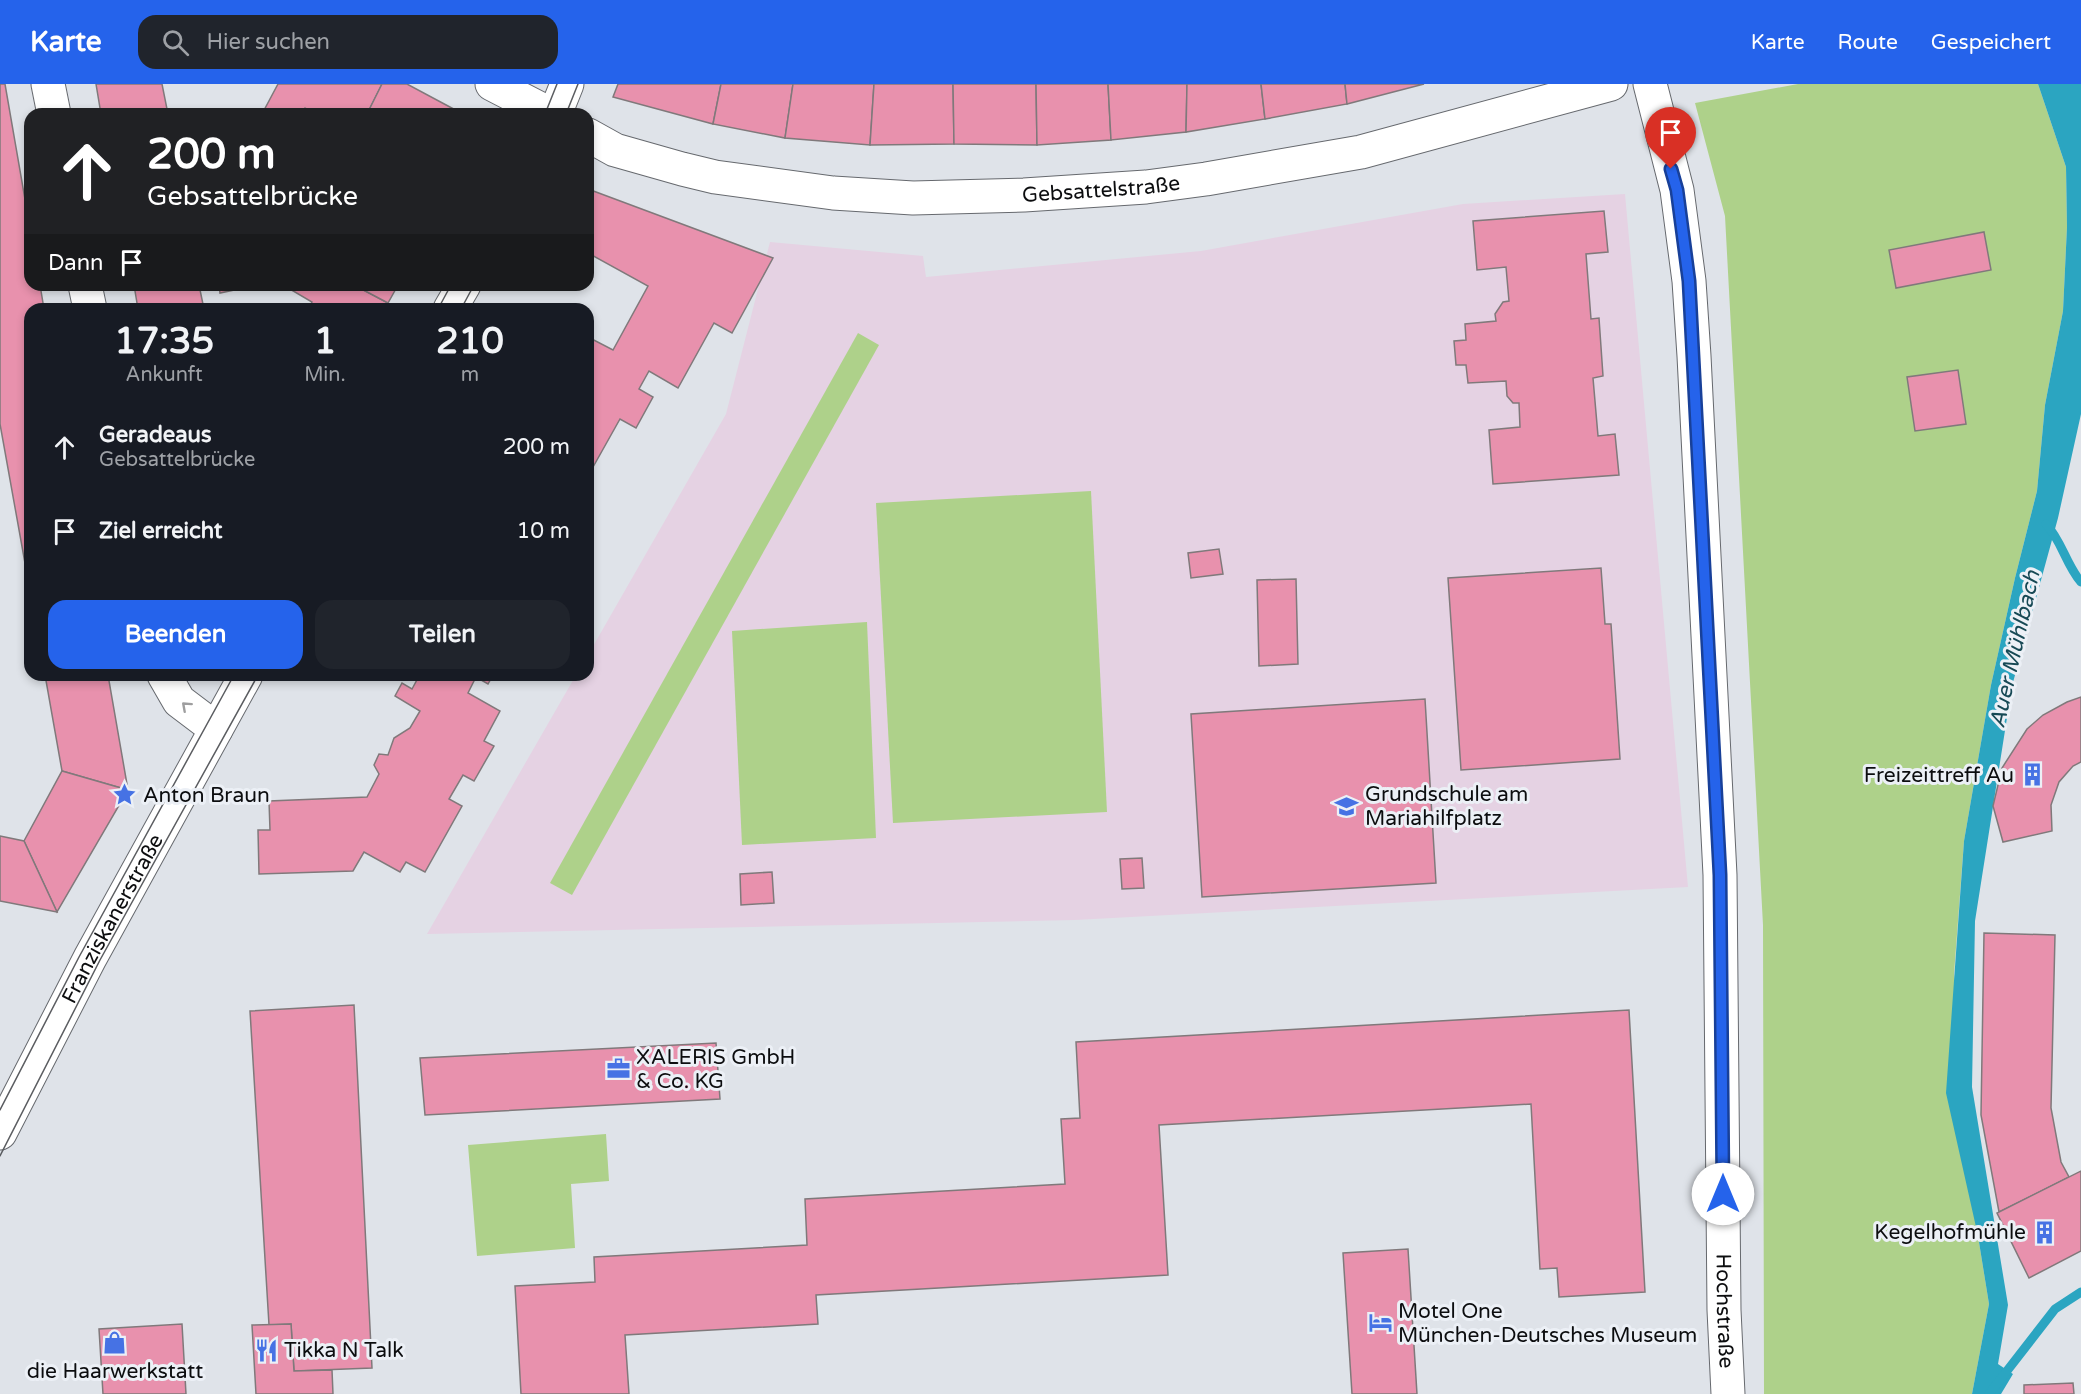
<!DOCTYPE html>
<html lang="de">
<head>
<meta charset="utf-8">
<style>
  :root { --surface:#171b24; --page:#20242c; --text:#f1f3f6; --muted:#9ea1a6; --accent:#2563eb }
  body { margin:0; font-family:"Varela Round",sans-serif; background:var(--page); color:var(--text); height:100vh; display:flex; flex-direction:column; font-size:22px; white-space:nowrap }
  * { box-sizing:border-box; margin:0 }
  p { font-size:20px; color:var(--muted) }
  .icon { flex:none; width:33px; height:33px; fill:none; stroke:currentColor; stroke-width:2; stroke-linecap:round; stroke-linejoin:round }
  .map { position:relative; flex:1; overflow:hidden }
  .sheet { position:absolute; left:24px; top:219px; width:570px; height:378px; display:flex; flex-direction:column; background:var(--surface); border-radius:18px; box-shadow:0 3px 9px #0003 }
  .sheet>* { flex:none }
  .hud { position:absolute; left:24px; top:24px; width:570px; height:183px; border-radius:18px; box-shadow:0 3px 9px #0003; background:#202124; color:#fff; overflow:hidden }
  .pin { position:absolute; display:grid; place-items:center; width:51px; height:51px; color:#fff; margin:-62px -26px; border-radius:50% 50% 50% 0; rotate:-45deg; box-shadow:0 0 6px #0007 }
  .pin .icon { rotate:45deg }
  .me { position:absolute; width:66px; margin:-33px; rotate:0deg; stroke-linejoin:round; filter:drop-shadow(0 0 4px #0008) }
  .turn { display:flex; align-items:center; gap:21px; height:126px; padding:0 24px; font-size:27px }
  .turn .icon { width:78px; height:78px; stroke-width:2.5 }
  .turn b { display:block; font-size:42px; line-height:51px }
  .then { display:flex; align-items:center; height:57px; padding:0 24px; background:#0003; gap:12px; font-size:22px }
  .eta { display:flex; justify-content:space-evenly; align-items:center; height:102px; text-align:center }
  .eta b { font-size:36px; font-weight:800; line-height:42px }
  .action { display:flex; gap:12px; margin-top:auto; padding:12px 24px }
  .action a { flex:1; height:69px; border-radius:18px; background:var(--accent); color:#fff; font-size:24px; font-weight:800; line-height:69px; text-align:center }
  .action a+a { background:var(--page); color:var(--text) }
  ul { padding:0; list-style:none }
  li { display:flex; align-items:center; gap:18px; height:84px; padding:0 24px }
  li div { flex:1 }
  li b { display:block; font-size:22px }
  li em { font-style:normal }
  header { display:flex; align-items:center; gap:36px; box-sizing:border-box; height:84px; padding:0 30px; background:var(--accent); color:#fff }
  header strong { font-size:28px }
  nav { display:flex; gap:33px; margin-inline-start:auto; font-size:21px }
  .search { width:420px; height:54px; background:var(--page); display:flex; align-items:center; gap:15px; box-sizing:border-box; padding:0 21px; border-radius:18px; color:var(--muted); font-size:22px }
  .map>svg:first-child { display:block }
  .education { fill:#e5d2e3 }
  .green { fill:#aed18a }
  .water { fill:#2ba5c1 }
  .lines { fill:none; stroke-linecap:round; stroke-linejoin:round }
  .stream { stroke:#2ba5c1; stroke-width:9 }
  .building { fill:#e891ad; stroke:#80797b; stroke-width:1.5 }
  .street-casing { stroke:#66696e; stroke-width:35 }
  .secondary-casing { stroke:#66696e; stroke-width:35 }
  .street { stroke:#fff; stroke-width:33 }
  .secondary { stroke:#fff; stroke-width:33 }
  .tram { stroke:#5b5d61; stroke-width:1.5 }
  .oneway { stroke:#9e9e9f }
  .route-casing { stroke:#184099; stroke-width:15 }
  .route { stroke:#2563eb; stroke-width:10 }
  .labels { text-anchor:middle; stroke-width:6; stroke-linejoin:round; paint-order:stroke }
  .street-label { font-size:21px; fill:#0c0d0f; stroke:#ecf0f6 }
  .poi-label { font-size:21px; fill:#0c0d0f; stroke:#ecf0f6; text-anchor:start }
  .water-label { font-size:22px; font-style:italic; fill:#174955; stroke:#ecf0f6 }
</style>
</head>
<body>
<header>
<strong>Karte</strong>
<div class="search"><svg class="icon" aria-label="search" viewBox="0 0 24 24"><circle cx="10" cy="10" r="6"/><path d="M15 15l6 6"/></svg>Hier suchen</div>
<nav><a>Karte</a><a>Route</a><a>Gespeichert</a></nav>
</header>
<div class="map">
<svg width="2081" height="1310" viewBox="0 0 2081 1310">
  <rect width="100%" height="100%" fill="#dfe3e9"/>
  <path class="education" d="M 1625,110 L 1688,803 L 1075,836 L 427,850 L 576,591 L 588,591 L 588,571 L 726,330 L 770,158 L 923,172 L 926,193 L 1201,167 L 1463,120 Z"/>
  <g class="green">
    <path d="M 1798,0 L 2038,0 L 2066,83 L 2067,143 L 2063,227 L 2045,321 L 2037,407 L 2015,494 L 1991,601 L 1964,757 L 1954,890 L 1978,1152 L 1989,1220 L 1972,1310 L 1764,1310 L 1763,841 L 1725,132 L 1695,19 Z"/>
    <path d="M 858,249 L 879,261 L 572,811 L 550,799 Z"/>
    <path d="M 1091,407 L 1107,728 L 893,739 L 876,419 Z"/>
    <path d="M 867,538 L 876,754 L 742,761 L 732,547 Z"/>
    <path d="M 606,1050 L 609,1097 L 571,1100 L 575,1164 L 477,1172 L 468,1061 Z"/>
  </g>
  <path class="water" d="M 2038,0 L 2081,0 L 2081,330 L 2058,434 L 2012,602 L 1975,837 L 1972,1003 L 2008,1221 L 1998,1280 L 2013,1290 L 2001,1310 L 1972,1310 L 1989,1220 L 1978,1152 L 1946,1009 L 1964,757 L 1991,601 L 2015,494 L 2037,407 L 2045,321 L 2063,227 L 2067,143 L 2066,83 Z"/>
  <g class="lines">
    <g class="stream">
      <path d="M 2046,440 C 2062,457 2066,481 2081,498"/>
      <path d="M 1989,1310 L 2055,1225 L 2081,1208"/>
    </g>
  </g>
  <g class="building">
    <path d="M 0,0 L 5,0 L 30,144 L 30,201 L 40,201 L 44,225 L 30,225 L 30,507 L 0,340 Z"/>
    <path d="M 96,0 L 162,0 L 168,30 L 101,30 Z"/>
    <path d="M 278,0 L 382,0 L 367,30 L 316,30 L 305,24 L 302,30 L 262,30 Z"/>
    <path d="M 382,0 L 407,0 L 463,30 L 367,30 Z"/>
    <path d="M 618,0 L 721,0 L 713,40 L 613,13 Z"/>
    <path d="M 721,0 L 793,0 L 785,54 L 713,40 Z"/>
    <path d="M 793,0 L 874,0 L 870,61 L 785,54 Z"/>
    <path d="M 874,0 L 953,0 L 954,60 L 870,61 Z"/>
    <path d="M 953,0 L 1036,0 L 1037,61 L 954,60 Z"/>
    <path d="M 1036,0 L 1108,0 L 1111,56 L 1037,61 Z"/>
    <path d="M 1108,0 L 1187,0 L 1186,48 L 1111,56 Z"/>
    <path d="M 1187,0 L 1261,0 L 1265,35 L 1186,48 Z"/>
    <path d="M 1261,0 L 1345,0 L 1347,20 L 1265,35 Z"/>
    <path d="M 1345,0 L 1424,0 L 1347,20 Z"/>
    <path d="M 588,105 L 773,174 L 732,249 L 714,239 L 678,304 L 649,287 L 639,305 L 653,313 L 636,344 L 620,335 L 588,392 L 588,253 L 613,266 L 648,202 L 588,169 Z"/>
    <path d="M 1604,127 L 1608,168 L 1586,170 L 1591,235 L 1599,234 L 1603,292 L 1593,294 L 1598,352 L 1615,350 L 1619,391 L 1493,400 L 1489,346 L 1520,343 L 1519,319 L 1513,319 L 1507,312 L 1506,297 L 1468,299 L 1466,281 L 1456,281 L 1454,257 L 1466,256 L 1465,240 L 1496,237 L 1495,230 L 1503,218 L 1509,217 L 1506,183 L 1477,186 L 1473,137 Z"/>
    <path d="M 1984,148 L 1991,186 L 1896,204 L 1889,166 Z"/>
    <path d="M 134,201 L 199,201 L 204,225 L 138,225 Z"/>
    <path d="M 219,201 L 243,201 L 244,204 L 220,209 Z"/>
    <path d="M 283,201 L 354,201 L 388,219 L 384,225 L 308,225 L 312,218 Z"/>
    <path d="M 354,201 L 398,201 L 388,219 Z"/>
    <path d="M 1958,286 L 1966,340 L 1915,347 L 1907,293 Z"/>
    <path d="M 1219,465 L 1223,490 L 1191,494 L 1188,469 Z"/>
    <path d="M 1601,484 L 1605,540 L 1611,540 L 1620,675 L 1461,686 L 1448,494 Z"/>
    <path d="M 1296,495 L 1298,580 L 1259,582 L 1257,496 Z"/>
    <path d="M 45,591 L 108,591 L 128,706 L 62,687 Z"/>
    <path d="M 417,591 L 493,591 L 488,600 L 476,593 L 468,609 L 500,627 L 484,657 L 494,662 L 474,697 L 463,691 L 449,715 L 462,722 L 425,788 L 406,778 L 400,788 L 364,768 L 353,787 L 259,790 L 258,746 L 270,746 L 269,717 L 367,713 L 379,690 L 374,681 L 379,670 L 388,671 L 394,654 L 410,644 L 420,627 L 395,612 L 402,599 L 412,605 L 419,592 Z"/>
    <path d="M 2081,613 L 2081,678 L 2073,682 L 2059,698 L 2051,721 L 2052,747 L 2003,758 L 1993,722 L 2002,684 L 2027,645 L 2043,631 L 2067,618 Z"/>
    <path d="M 1425,615 L 1436,799 L 1202,813 L 1191,630 Z"/>
    <path d="M 62,687 L 128,706 L 57,828 L 24,757 Z"/>
    <path d="M 0,752 L 24,757 L 57,828 L 0,817 Z"/>
    <path d="M 1142,774 L 1144,804 L 1122,805 L 1120,775 Z"/>
    <path d="M 772,788 L 774,819 L 741,821 L 740,790 Z"/>
    <path d="M 1984,849 L 2055,851 L 2051,1024 L 2061,1078 L 2069,1093 L 1999,1128 L 1981,1031 Z"/>
    <path d="M 354,921 L 372,1284 L 294,1287 L 291,1240 L 269,1241 L 250,927 Z"/>
    <path d="M 1629,926 L 1645,1208 L 1559,1213 L 1557,1184 L 1540,1185 L 1531,1020 L 1159,1041 L 1168,1191 L 816,1211 L 818,1240 L 625,1251 L 629,1310 L 521,1310 L 515,1202 L 595,1198 L 594,1173 L 807,1161 L 805,1115 L 1065,1100 L 1061,1035 L 1080,1034 L 1076,958 Z"/>
    <path d="M 716,959 L 720,1015 L 425,1031 L 420,974 Z"/>
    <path d="M 2081,1087 L 2081,1167 L 2029,1194 L 1997,1129 Z"/>
    <path d="M 1408,1165 L 1417,1310 L 1352,1310 L 1343,1169 Z"/>
    <path d="M 182,1240 L 186,1310 L 103,1310 L 99,1245 Z"/>
    <path d="M 291,1240 L 294,1287 L 332,1286 L 333,1310 L 256,1310 L 252,1241 Z"/>
    <path d="M 2073,1299 L 2074,1310 L 2024,1310 L 2024,1301 Z"/>
  </g>
  <g class="lines">
    <defs>
      <g id="street">
        <path d="M 48,0 L 54,30"/>
        <path id="s1" d="M 1650,0 L 1677,106 L 1689,197 L 1694,272 L 1720,791 L 1724,1226 L 1728,1310"/>
        <path d="M 85,201 L 90,225"/>
        <path d="M 164,591 L 179,617 L 216,645"/>
      </g>
      <g id="secondary">
        <path d="M 492,0 L 550,30"/>
        <path d="M 555,30 L 567,0"/>
        <path id="s2" d="M 588,51 L 615,66 L 682,85 L 715,93 L 833,109 L 913,114 L 1024,111 L 1146,103 L 1206,95 L 1361,68 L 1611,0"/>
        <path d="M 450,225 L 464,201"/>
        <path id="s3" d="M 0,1049 L 90,874 L 246,591"/>
      </g>
    </defs>
    <use href="#street" class="street-casing"/>
    <use href="#secondary" class="secondary-casing"/>
    <use href="#street" class="street"/>
    <use href="#secondary" class="secondary"/>
    <g class="tram">
      <path d="M 545,30 L 557,0"/>
      <path d="M 566,30 L 578,0"/>
      <path d="M 438,225 L 451,201"/>
      <path d="M 461,225 L 474,201"/>
      <path d="M 0,1026 L 79,873 L 234,591"/>
      <path d="M 0,1072 L 100,876 L 258,591"/>
    </g>
  </g>
  <defs><path id="oneway-chevron" d="M-2-3.5L2.5 0L-2 3.5" fill="none" stroke-width="1.6" stroke-linecap="round" stroke-linejoin="round" transform="scale(1.5)"/></defs>
  <use class="oneway" href="#oneway-chevron" transform="translate(186 622) rotate(-138)"/>
  <g class="lines">
    <defs>
      <path id="route" d="M 1671,85 L 1677,106 L 1689,197 L 1720,791 L 1723,1110"/>
    </defs>
    <use href="#route" class="route-casing"/>
    <use href="#route" class="route"/>
  </g>
  <defs>
    <symbol id="building-bare" viewBox="-9 -9 18 18"><path d="M-4-6H4V6H1V3H-1V6H-4ZM-2.5-4.3h1.7v1.8h-1.7ZM.8-4.3h1.7v1.8H.8ZM-2.5-1h1.7V.8h-1.7ZM.8-1h1.7V.8H.8Z" fill="#4672e4" stroke="#ecf0f6" stroke-width="2.5" paint-order="stroke"/></symbol>
    <symbol id="sight-bare" viewBox="-9 -9 18 18"><path d="M0-6L1.8-2.2L6-1.7L2.9 1.2L3.7 5.4L0 3.3L-3.7 5.4L-2.9 1.2L-6-1.7L-1.8-2.2Z" fill="#4672e4" stroke="#ecf0f6" stroke-width="2.5" paint-order="stroke"/></symbol>
    <symbol id="school-bare" viewBox="-9 -9 18 18"><path d="M0-5L7-2L0 1L-7-2ZM-4 1L0 2.5L4 1V4Q0 6-4 4Z" fill="#4672e4" stroke="#ecf0f6" stroke-width="2.5" paint-order="stroke"/></symbol>
    <symbol id="office-bare" viewBox="-9 -9 18 18"><path d="M-6-3h4V-5.5h4V-3h4V5H-6ZM-1-4.5V-3h2v-1.5ZM-6 0V1H6V0Z" fill="#4672e4" stroke="#ecf0f6" stroke-width="2.5" paint-order="stroke"/></symbol>
    <symbol id="hotel-bare" viewBox="-9 -9 18 18"><path d="M-6-4.5h1.5V1H6V5H4.5V3h-9V5H-6ZM-4 0a1.8 1.8 0 1 1 3.6 0ZM.5 0V-2.5h3Q6-2.5 6 0Z" fill="#4672e4" stroke="#ecf0f6" stroke-width="2.5" paint-order="stroke"/></symbol>
    <symbol id="shop-bare" viewBox="-9 -9 18 18"><path d="M-5-2.5h2.3a2.7 3.5 0 0 1 5.4 0H5L5.5 6h-11ZM-1.5-2.5h3a1.5 2.3 0 0 0-3 0Z" fill="#4672e4" stroke="#ecf0f6" stroke-width="2.5" paint-order="stroke"/></symbol>
    <symbol id="restaurant-bare" viewBox="-9 -9 18 18"><path d="M-5-6h1v4h1v-4h1v4h1v-4h1v5L-1.5 .5V6h-2V.5L-5-1ZM5-6V6H3V1.5H1.5Q1.5-4 5-6Z" fill="#4672e4" stroke="#ecf0f6" stroke-width="2.5" paint-order="stroke"/></symbol>
  </defs>
  <g fill-rule="evenodd">
    <use href="#building-bare" x="2016" y="674" width="33" height="33"/>
    <use href="#sight-bare" x="108" y="694" width="33" height="33"/>
    <use href="#school-bare" x="1330" y="706" width="33" height="33"/>
    <use href="#office-bare" x="602" y="968" width="33" height="33"/>
    <use href="#building-bare" x="2028" y="1132" width="33" height="33"/>
    <use href="#hotel-bare" x="1364" y="1222" width="33" height="33"/>
    <use href="#shop-bare" x="98" y="1242" width="33" height="33"/>
    <use href="#restaurant-bare" x="250" y="1250" width="33" height="33"/>
  </g>
  <g class="labels">
    <g class="street-label">
      <text dy="7" stroke="none"><textPath href="#s2" startOffset="522">Gebsattelstraße</textPath></text>
      <text dy="7" stroke="none"><textPath href="#s3" startOffset="242">Franziskanerstraße</textPath></text>
      <text dy="7" stroke="none"><textPath href="#s1" startOffset="1232">Hochstraße</textPath></text>
    </g>
    <g class="poi-label">
      <text x="2014" y="698" text-anchor="end">Freizeittreff Au</text>
      <text x="1365" y="717">Grundschule am<tspan x="1365" dy="24">Mariahilfplatz</tspan></text>
      <text x="143" y="718">Anton Braun</text>
      <text x="636" y="980">XALERIS GmbH<tspan x="636" dy="24">&amp; Co. KG</tspan></text>
      <text x="2026" y="1155" text-anchor="end">Kegelhofmühle</text>
      <text x="1398" y="1234">Motel One<tspan x="1398" dy="24">München-Deutsches Museum</tspan></text>
      <text x="284" y="1273">Tikka N Talk</text>
      <text x="115" y="1294" text-anchor="middle">die Haarwerkstatt</text>
    </g>
    <g class="water-label">
      <text transform="translate(2014 565) rotate(-77)" y="8">Auer Mühlbach</text>
    </g>
  </g>
</svg>
<div class="pin" style="left:1671px;top:85px;background:#d93025"><svg class="icon" aria-label="arrive" viewBox="0 0 24 24"><path d="M6 21V4h12l-3 4 3 4H6"/></svg></div>
<svg class="me" style="left:1723px;top:1110px" viewBox="-20 -20 40 40"><circle r="19" fill="#fff"/><path d="M0-13L10 11 0 6-10 11z" fill="#2563eb"/></svg>
<div class="hud">
<div class="turn"><svg class="icon" aria-label="ahead" viewBox="0 0 24 24"><path d="M12 20V5M6 11l6-6 6 6"/></svg><div><b>200 m</b>Gebsattelbrücke</div></div>
<div class="then">Dann<svg class="icon" aria-label="arrive" viewBox="0 0 24 24"><path d="M6 21V4h12l-3 4 3 4H6"/></svg></div>
</div>
<section class="sheet">
<div class="eta">
<div><b>17:35</b><p>Ankunft</p></div>
<div><b>1</b><p>Min.</p></div>
<div><b>210</b><p>m</p></div>
</div>
<ul>
<li><svg class="icon" aria-label="ahead" viewBox="0 0 24 24"><path d="M12 20V5M6 11l6-6 6 6"/></svg><div><b>Geradeaus</b><p>Gebsattelbrücke</p></div><em>200 m</em></li>
<li><svg class="icon" aria-label="arrive" viewBox="0 0 24 24"><path d="M6 21V4h12l-3 4 3 4H6"/></svg><div><b>Ziel erreicht</b></div><em>10 m</em></li>
</ul>
<div class="action"><a>Beenden</a><a>Teilen</a></div>
</section>
</div>
</body>
</html>
